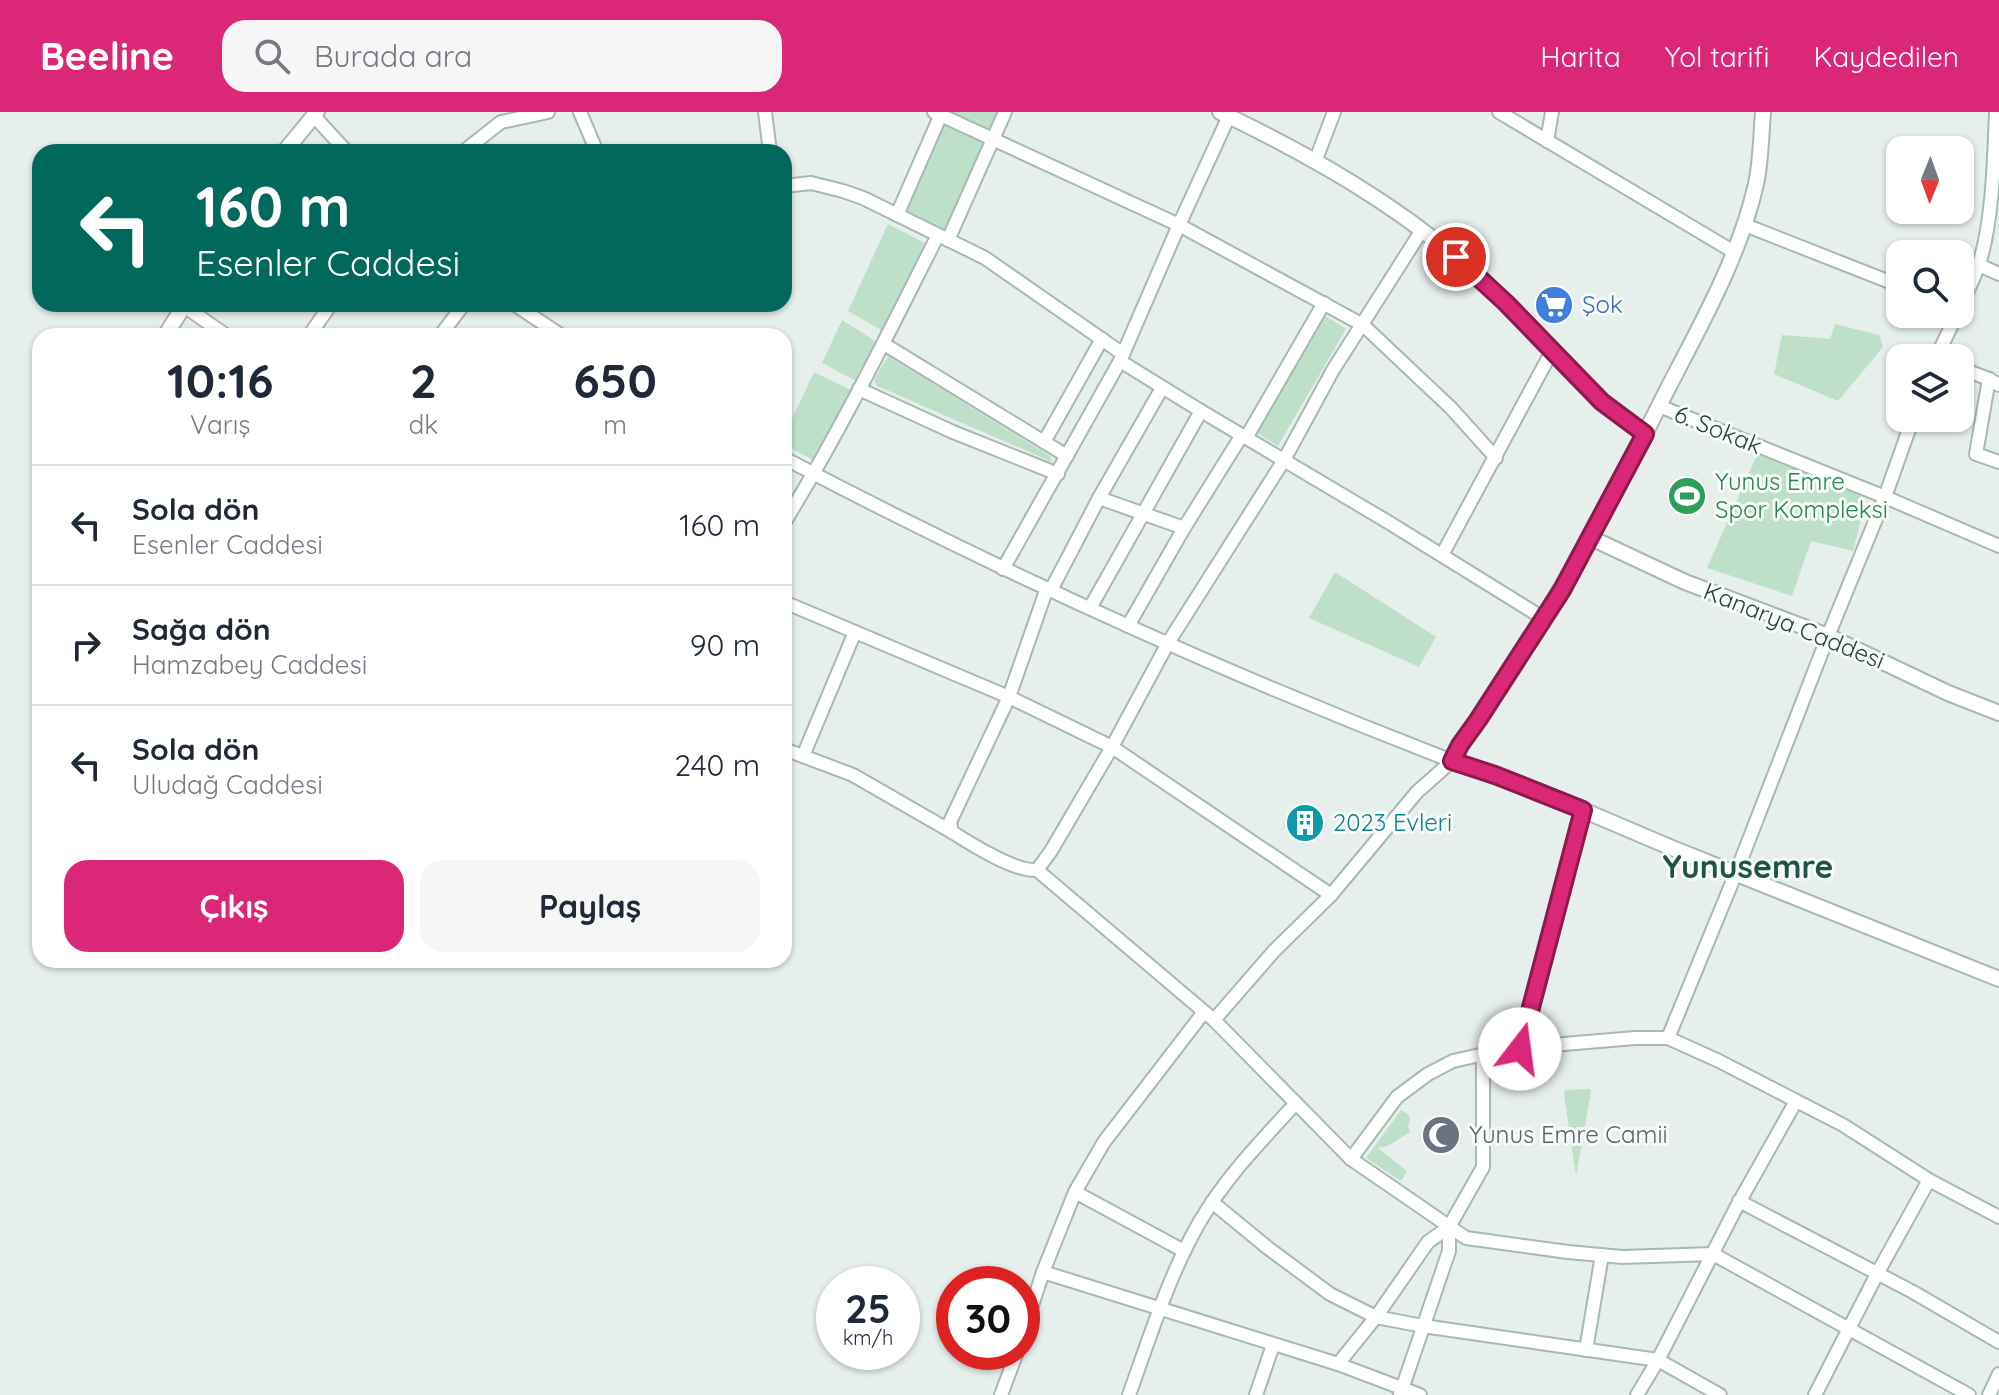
<!DOCTYPE html>
<html lang="tr">
<head>
<meta charset="utf-8">
<style>
  :root { --surface:#fff; --page:#f6f6f7; --text:#1f2937; --muted:#747a83; --line:#e0e1e3; --accent:#db2777 }
  body { margin:0; font-family:Quicksand,sans-serif; background:var(--page); color:var(--text); height:100vh; display:flex; flex-direction:column; font-size:30px; white-space:nowrap }
  * { box-sizing:border-box; margin:0 }
  p { font-size:26px; color:var(--muted) }
  .icon { flex:none; width:44px; height:44px; fill:none; stroke:currentColor; stroke-width:2; stroke-linecap:round; stroke-linejoin:round }
  .map { position:relative; flex:1; overflow:hidden }
  .panel { position:absolute; left:32px; top:216px; width:760px; height:640px; display:flex; flex-direction:column; background:var(--surface); border-radius:24px; box-shadow:0 2px 6px #0004 }
  .panel>* { flex:none }
  .top-card { position:absolute; left:32px; top:32px; width:760px; height:168px; border-radius:24px; box-shadow:0 2px 6px #0004; background:#00695c; color:#fff; overflow:hidden }
  .needle { width:52px; rotate:181deg }
  .controls { position:absolute; left:1886px; top:24px; display:grid; gap:16px }
  .controls a { display:grid; place-items:center; width:88px; height:88px; border-radius:16px; background:var(--surface); box-shadow:0 2px 6px #0004; font-size:40px }
  .speed { position:absolute; left:816px; top:1154px; display:flex; gap:16px; font-size:40px; font-weight:700; text-align:center }
  .speed>* { display:grid; place-content:center; width:104px; height:104px; border-radius:50%; background:var(--surface); box-shadow:0 2px 6px #0004; line-height:1 }
  .speed small { font-size:20px; font-weight:400 }
  .speed .limit { border:12px solid #d22; background:#fff; color:#111 }
  .pin { position:absolute; display:grid; place-items:center; width:68px; height:68px; color:#fff; margin:-34px; border:4px solid #fff; border-radius:50%; box-shadow:0 2px 8px #0007 }
  .me { position:absolute; width:88px; margin:-44px; rotate:15deg; stroke-linejoin:round; filter:drop-shadow(0 0 6px #0008) }
  .turn { display:flex; align-items:center; gap:28px; height:168px; padding:0 32px; font-size:36px }
  .turn .icon { width:104px; height:104px; stroke-width:2.5 }
  .turn b { display:block; font-size:56px; line-height:68px }
  .eta { display:flex; justify-content:space-evenly; align-items:center; height:136px; text-align:center }
  .eta b { font-size:48px; font-weight:700; line-height:56px }
  .button { display:flex; gap:16px; margin-top:auto; padding:16px 32px }
  .button a { flex:1; height:92px; border-radius:24px; background:var(--accent); color:#fff; font-size:32px; font-weight:700; line-height:92px; text-align:center }
  .button a+a { background:var(--page); color:var(--text) }
  ul { padding:0; list-style:none }
  li { display:flex; align-items:center; gap:24px; height:120px; padding:0 32px; border-top:2px solid var(--line) }
  li div { flex:1 }
  li b { display:block; font-size:30px }
  li em { font-style:normal }
  header { display:flex; align-items:center; gap:48px; box-sizing:border-box; height:112px; padding:0 40px; background:var(--accent); color:#fff }
  header strong { font-size:38px }
  nav { display:flex; gap:44px; margin-inline-start:auto; font-size:28px }
  .search { width:560px; height:72px; background:var(--page); display:flex; align-items:center; gap:20px; box-sizing:border-box; padding:0 28px; border-radius:24px; color:var(--muted); font-size:30px }
  .map>svg:first-child { display:block }
  .green { fill:#bfe0c8 }
  .lines { fill:none; stroke-linecap:round; stroke-linejoin:round }
  .minor-casing { stroke:#a8b8b2; stroke-width:16 }
  .tertiary-casing { stroke:#a8b8b2; stroke-width:18 }
  .minor { stroke:#fff; stroke-width:12 }
  .tertiary { stroke:#fff; stroke-width:14 }
  .route-casing { stroke:#8e194d; stroke-width:20 }
  .route { stroke:#db2777; stroke-width:14 }
  .labels { text-anchor:middle; stroke-width:6; stroke-linejoin:round; paint-order:stroke }
  .shop-label { font-size:24px; fill:#366cbe; stroke:#f7fbf9; text-anchor:start }
  .street-label { font-size:24px; fill:#24423a; stroke:#f7fbf9 }
  .leisure-label { font-size:24px; fill:#27864d; stroke:#f7fbf9; text-anchor:start }
  .culture-label { font-size:24px; fill:#0d838f; stroke:#f7fbf9; text-anchor:start }
  .worship-label { font-size:24px; fill:#5b616d; stroke:#f7fbf9; text-anchor:start }
  .district-label { font-size:32px; font-weight:bold; fill:#1f5548; stroke:#f7fbf9 }
</style>
</head>
<body>
<header>
<strong>Beeline</strong>
<div class="search"><svg class="icon" aria-label="search" viewBox="0 0 24 24"><circle cx="10" cy="10" r="6"/><path d="M15 15l6 6"/></svg>Burada ara</div>
<nav><a>Harita</a><a>Yol tarifi</a><a>Kaydedilen</a></nav>
</header>
<div class="map">
<svg width="1999" height="1283" viewBox="0 0 1999 1283">
  <rect width="100%" height="100%" fill="#e6efeb"/>
  <g class="green">
    <path d="M 951,0 L 997,0 L 989,18 Z"/>
    <path d="M 943,11 L 983,30 L 945,118 L 904,100 Z"/>
    <path d="M 888,112 L 925,131 L 883,219 L 848,199 Z"/>
    <path d="M 1324,203 L 1346,217 L 1278,334 L 1257,321 Z"/>
    <path d="M 842,208 L 877,230 L 856,269 L 822,251 Z"/>
    <path d="M 1835,212 L 1879,223 L 1883,235 L 1838,289 L 1774,262 L 1782,223 L 1830,227 Z"/>
    <path d="M 888,244 L 1050,344 L 1052,350 L 877,274 L 874,268 Z"/>
    <path d="M 814,260 L 851,278 L 816,350 L 784,332 L 784,324 Z"/>
    <path d="M 1758,341 L 1860,382 L 1864,396 L 1853,439 L 1811,429 L 1792,484 L 1707,456 Z"/>
    <path d="M 1335,460 L 1436,525 L 1419,555 L 1309,506 Z"/>
    <path d="M 1588,977 L 1590,977 L 1591,980 L 1576,1064 L 1564,981 L 1565,978 Z"/>
    <path d="M 1401,998 L 1408,1002 L 1410,1007 L 1408,1014 L 1410,1020 L 1388,1034 L 1378,1036 L 1407,1059 L 1401,1069 L 1366,1046 Z"/>
  </g>
  <g class="lines">
    <defs>
      <g id="minor">
        <path d="M 580,0 L 597,40"/>
        <path d="M 765,0 L 770,40"/>
        <path d="M 934,0 L 1179,113 L 1363,213 L 1451,296 L 1496,346"/>
        <path d="M 1499,0 L 1734,140"/>
        <path d="M 313,3 L 347,40"/>
        <path d="M 1547,29 L 1552,0"/>
        <path d="M 463,40 L 501,10 L 548,0"/>
        <path d="M 1315,50 L 1334,0"/>
        <path d="M 784,74 L 811,71 L 843,79 L 863,86 L 985,146 L 1123,242"/>
        <path d="M 897,103 L 942,0"/>
        <path d="M 1745,113 L 1900,174"/>
        <path d="M 948,128 L 1005,0"/>
        <path d="M 1979,153 L 1999,162"/>
        <path d="M 514,192 L 562,224"/>
        <path d="M 184,194 L 227,224"/>
        <path d="M 1960,195 C 1967,180 1975,165 1980,149 C 1993,105 1994,47 1996,0"/>
        <path d="M 309,224 L 331,192"/>
        <path d="M 440,224 L 464,192"/>
        <path d="M 884,232 L 1067,344"/>
        <path d="M 1936,246 L 1957,202"/>
        <path d="M 1120,249 L 1201,299 L 1388,410 L 1543,506"/>
        <path d="M 1960,256 L 1989,267 L 1999,273"/>
        <path d="M 1989,267 L 1976,342 L 1999,350"/>
        <path d="M 859,277 L 953,320 L 1058,362"/>
        <path d="M 1659,294 L 1885,385 L 1999,434"/>
        <path d="M 1246,326 L 1324,191"/>
        <path d="M 1044,330 L 1102,227"/>
        <path d="M 784,346 C 1000,460 1224,561 1452,649 L 1417,680 L 1331,783 L 1274,839 L 1214,908"/>
        <path d="M 1099,386 L 1184,416"/>
        <path d="M 784,411 C 841,318 889,220 938,123"/>
        <path d="M 1442,443 L 1552,239"/>
        <path d="M 1003,457 L 1120,249 L 1179,113 L 1229,4"/>
        <path d="M 1047,476 L 1009,585 L 950,710 L 952,720 C 971,732 1015,760 1037,758 L 1051,739 L 1112,635 L 1168,531 L 1284,348 L 1333,258 L 1422,118"/>
        <path d="M 1051,478 L 1099,386 L 1162,276"/>
        <path d="M 784,490 L 1009,585 L 1112,635 L 1331,783"/>
        <path d="M 1090,496 L 1201,299"/>
        <path d="M 1128,514 L 1184,416 L 1242,323"/>
        <path d="M 784,637 L 853,663 L 952,720"/>
        <path d="M 803,644 L 855,520"/>
        <path d="M 1037,758 L 1214,908 L 1351,1047 L 1466,1126 L 1568,1140 L 1622,1145 L 1713,1142 L 1969,1283"/>
        <path d="M 1668,926 L 1736,761 L 1828,524 L 1885,385 L 1913,306"/>
        <path d="M 1520,937 L 1583,698"/>
        <path d="M 1351,1047 L 1397,985 L 1428,962 L 1453,949 L 1498,939 L 1552,933 L 1635,926 L 1668,926 L 1719,949 L 1843,1013 L 1929,1068 L 1999,1105"/>
        <path d="M 1075,1080 L 1184,1139"/>
        <path d="M 1739,1089 L 1913,1180 L 1999,1230"/>
        <path d="M 1212,1090 L 1268,1136 L 1330,1182 L 1376,1205 L 1423,1214 L 1658,1248 L 1720,1283"/>
        <path d="M 1043,1160 L 1338,1252 L 1420,1283"/>
        <path d="M 1022,1224 L 1043,1160 L 1075,1080 L 1104,1030 L 1204,900"/>
        <path d="M 1586,1238 L 1602,1143"/>
        <path d="M 1338,1252 L 1376,1205 L 1428,1130 L 1449,1115 L 1483,1055 L 1483,942"/>
        <path d="M 1001,1283 L 1017,1240"/>
        <path d="M 1129,1283 C 1150,1225 1168,1165 1199,1111 C 1225,1066 1261,1029 1296,991"/>
        <path d="M 1256,1283 L 1273,1233"/>
        <path d="M 1400,1283 L 1449,1139 L 1449,1115"/>
        <path d="M 1637,1283 L 1658,1248 L 1737,1094 L 1796,989"/>
        <path d="M 1815,1283 L 1877,1162 L 1929,1068"/>
        <path d="M 1989,1283 L 1999,1262"/>
      </g>
      <g id="tertiary">
        <path d="M 1220,0 C 1310,43 1398,93 1472,159 C 1518,199 1556,248 1601,289 C 1615,301 1631,311 1645,322"/>
        <path d="M 1763,0 C 1761,24 1761,49 1756,72 C 1738,151 1695,222 1659,294 C 1600,411 1537,526 1460,633 L 1452,649 L 1545,682 L 1672,736 L 1999,867"/>
        <path d="M 284,40 L 317,0"/>
        <path d="M 165,224 L 185,192"/>
        <path d="M 1589,425 L 1685,470 L 1828,524 L 1948,581 L 1999,601"/>
      </g>
    </defs>
    <use href="#minor" class="minor-casing"/>
    <use href="#tertiary" class="tertiary-casing"/>
    <use href="#minor" class="minor"/>
    <use href="#tertiary" class="tertiary"/>
  </g>
  <g class="lines">
    <defs>
      <path id="route" d="M 1456,145 L 1506,191 L 1602,290 L 1645,322 L 1562,478 L 1478,608 L 1460,633 L 1452,649 L 1495,663 L 1583,698 L 1520,937"/>
    </defs>
    <use href="#route" class="route-casing"/>
    <use href="#route" class="route"/>
  </g>
  <defs>
    <symbol id="supermarket-disc" viewBox="-11 -11 22 22"><circle r="9.5" fill="#3f7fe0" stroke="#f7fbf9"/><path d="M-6-5.5h2.5l.6 2H6L4.5 2H-2.5L-4.4-4H-6ZM-1.5 3.2a1.3 1.3 0 1 0 .1 0ZM3 3.2a1.3 1.3 0 1 0 .1 0Z" fill="#fff"/></symbol>
    <symbol id="stadium-disc" viewBox="-11 -11 22 22"><circle r="9.5" fill="#2e9e5b" stroke="#f7fbf9"/><path d="M0-5a6.5 5 0 1 0 0 10a6.5 5 0 1 0 0-10ZM-3.5-1.8h7v3.6h-7Z" fill="#fff"/></symbol>
    <symbol id="building-disc" viewBox="-11 -11 22 22"><circle r="9.5" fill="#0f9aa8" stroke="#f7fbf9"/><path d="M-4-6H4V6H1V3H-1V6H-4ZM-2.5-4.3h1.7v1.8h-1.7ZM.8-4.3h1.7v1.8H.8ZM-2.5-1h1.7V.8h-1.7ZM.8-1h1.7V.8H.8Z" fill="#fff"/></symbol>
    <symbol id="mosque-disc" viewBox="-11 -11 22 22"><circle r="9.5" fill="#6b7280" stroke="#f7fbf9"/><path d="M3.5-4.9A6 6 0 1 0 3.5 4.9A5 5 0 1 1 3.5-4.9Z" fill="#fff"/></symbol>
  </defs>
  <g fill-rule="evenodd">
    <use href="#supermarket-disc" x="1532" y="171" width="44" height="44"/>
    <use href="#stadium-disc" x="1665" y="362" width="44" height="44"/>
    <use href="#building-disc" x="1283" y="689" width="44" height="44"/>
    <use href="#mosque-disc" x="1419" y="1001" width="44" height="44"/>
  </g>
  <g class="labels">
    <g class="shop-label">
      <text x="1582" y="201">Şok</text>
    </g>
    <g class="street-label">
      <text transform="translate(1718 318) rotate(22)" y="8">6. Sokak</text>
      <text transform="translate(1794 514) rotate(22)" y="8">Kanarya Caddesi</text>
    </g>
    <g class="leisure-label">
      <text x="1715" y="378">Yunus Emre<tspan x="1715" dy="28">Spor Kompleksi</tspan></text>
    </g>
    <g class="culture-label">
      <text x="1333" y="719">2023 Evleri</text>
    </g>
    <g class="worship-label">
      <text x="1469" y="1031">Yunus Emre Camii</text>
    </g>
    <g class="district-label">
      <text x="1748" y="766">Yunusemre</text>
    </g>
  </g>
</svg>
<div class="controls">
<a><svg class="needle" viewBox="-14 -14 28 28"><path d="M0-13l5 13h-10z" fill="#e53935"/><path d="M0 13l5-13h-10z" fill="#747a83"/></svg></a>
<a><svg class="icon" aria-label="search" viewBox="0 0 24 24"><circle cx="10" cy="10" r="6"/><path d="M15 15l6 6"/></svg></a>
<a><svg class="icon" aria-label="layers" viewBox="0 0 24 24"><path d="M12 4l9 5-9 5-9-5zM3 14l9 5 9-5"/></svg></a>
</div>
<div class="speed"><div>25<small>km/h</small></div><div class="limit">30</div></div>
<div class="pin" style="left:1456px;top:145px;background:#d93025"><svg class="icon" aria-label="arrive" viewBox="0 0 24 24"><path d="M6 21V4h12l-3 4 3 4H6"/></svg></div>
<svg class="me" style="left:1520px;top:937px" viewBox="-20 -20 40 40"><circle r="19" fill="#fff"/><path d="M0-13L10 11 0 6-10 11z" fill="#db2777"/></svg>
<div class="top-card">
<div class="turn"><svg class="icon" aria-label="left" viewBox="0 0 24 24"><path d="M17 20v-9H6M10 6l-5 5 5 5"/></svg><div><b>160 m</b>Esenler Caddesi</div></div>
</div>
<section class="panel">
<div class="eta">
<div><b>10:16</b><p>Varış</p></div>
<div><b>2</b><p>dk</p></div>
<div><b>650</b><p>m</p></div>
</div>
<ul>
<li><svg class="icon" aria-label="left" viewBox="0 0 24 24"><path d="M17 20v-9H6M10 6l-5 5 5 5"/></svg><div><b>Sola dön</b><p>Esenler Caddesi</p></div><em>160 m</em></li>
<li><svg class="icon" aria-label="right" viewBox="0 0 24 24"><path d="M7 20v-9h11M14 6l5 5-5 5"/></svg><div><b>Sağa dön</b><p>Hamzabey Caddesi</p></div><em>90 m</em></li>
<li><svg class="icon" aria-label="left" viewBox="0 0 24 24"><path d="M17 20v-9H6M10 6l-5 5 5 5"/></svg><div><b>Sola dön</b><p>Uludağ Caddesi</p></div><em>240 m</em></li>
</ul>
<div class="button"><a>Çıkış</a><a>Paylaş</a></div>
</section>
</div>
</body>
</html>
